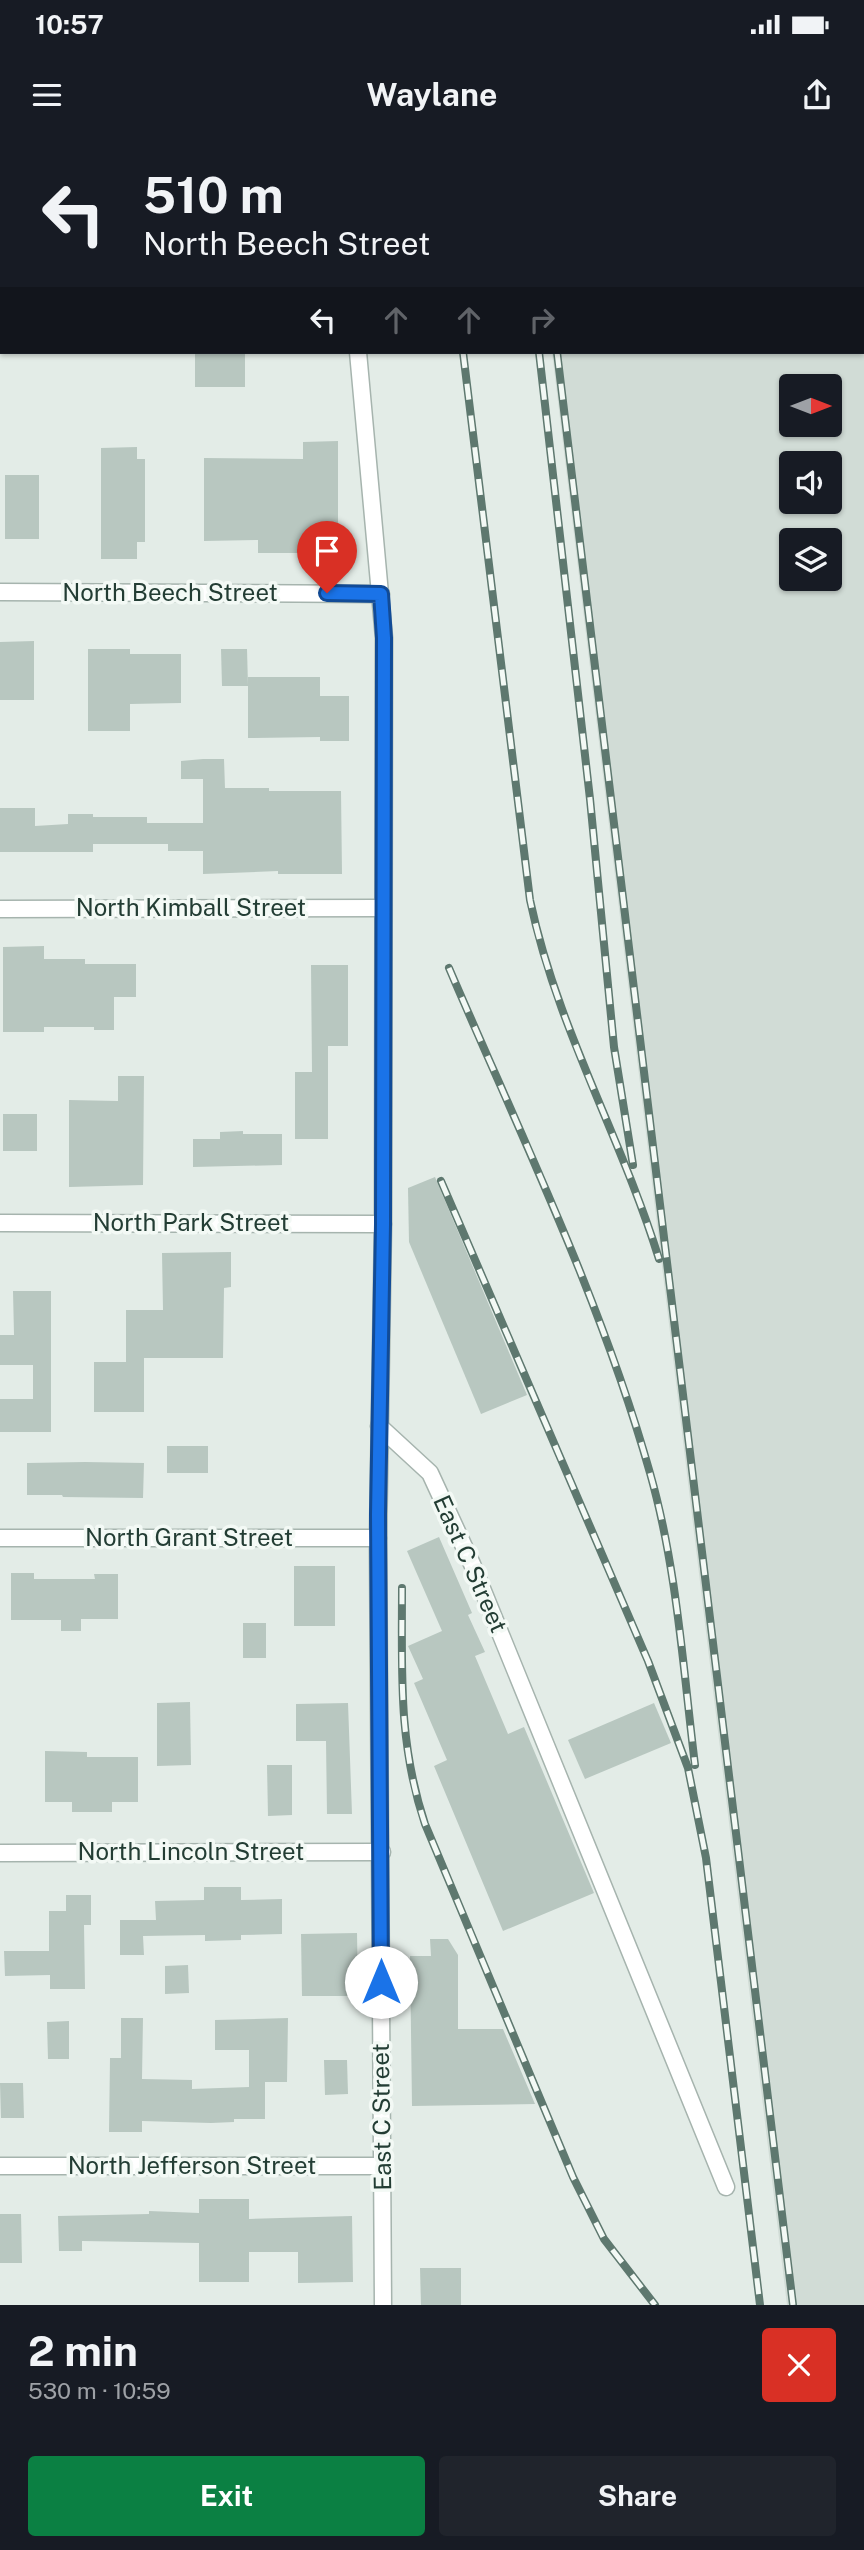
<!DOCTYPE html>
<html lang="en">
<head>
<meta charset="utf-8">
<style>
  :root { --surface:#171b24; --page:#20242c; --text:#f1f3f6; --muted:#9ea1a6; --accent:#0b8043 }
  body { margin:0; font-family:"Public Sans",sans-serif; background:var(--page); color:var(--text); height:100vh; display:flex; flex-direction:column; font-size:26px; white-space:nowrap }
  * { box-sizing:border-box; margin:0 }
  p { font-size:23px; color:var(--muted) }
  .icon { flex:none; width:38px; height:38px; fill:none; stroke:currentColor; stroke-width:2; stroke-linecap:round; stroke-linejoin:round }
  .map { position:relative; height:2165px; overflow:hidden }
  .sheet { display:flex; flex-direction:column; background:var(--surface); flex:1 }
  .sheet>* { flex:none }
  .guide { position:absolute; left:0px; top:0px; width:864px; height:214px; box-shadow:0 2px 5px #0004; background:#171b24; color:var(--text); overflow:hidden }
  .needle { width:46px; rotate:90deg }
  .tools { position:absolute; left:779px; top:234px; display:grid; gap:14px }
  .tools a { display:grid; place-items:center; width:63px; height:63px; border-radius:7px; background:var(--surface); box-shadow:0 2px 5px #0004; font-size:35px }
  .pin { position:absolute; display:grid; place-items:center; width:60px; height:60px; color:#fff; margin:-72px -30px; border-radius:50% 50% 50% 0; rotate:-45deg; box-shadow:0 0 7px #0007 }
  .pin .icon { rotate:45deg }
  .me { position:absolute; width:77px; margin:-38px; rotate:0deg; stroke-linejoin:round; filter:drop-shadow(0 0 5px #0008) }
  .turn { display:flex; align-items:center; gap:24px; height:147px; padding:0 28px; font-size:32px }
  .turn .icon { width:91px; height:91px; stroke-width:2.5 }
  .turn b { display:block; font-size:49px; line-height:60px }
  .lanes { display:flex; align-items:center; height:66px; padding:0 28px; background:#0003; justify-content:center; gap:35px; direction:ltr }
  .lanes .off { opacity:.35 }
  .round { display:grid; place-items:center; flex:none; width:74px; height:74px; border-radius:7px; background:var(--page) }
  .overview { display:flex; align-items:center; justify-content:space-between; height:119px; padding:0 28px }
  h1 { font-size:42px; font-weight:700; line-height:52px }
  .primary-button { display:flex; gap:14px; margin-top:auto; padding:14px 28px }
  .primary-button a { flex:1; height:80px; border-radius:7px; background:var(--accent); color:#fff; font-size:28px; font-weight:700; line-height:80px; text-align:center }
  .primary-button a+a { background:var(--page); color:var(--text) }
  .status { display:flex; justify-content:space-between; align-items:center; height:49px; padding:0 35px; background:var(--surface); direction:ltr }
  .status svg { height:19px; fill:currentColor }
  header { display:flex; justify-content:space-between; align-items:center; height:91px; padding:0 28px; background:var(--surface); font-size:32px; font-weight:700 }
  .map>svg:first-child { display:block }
  .built { fill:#d1dcd6; fill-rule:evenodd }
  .building { fill:#b8c7c0 }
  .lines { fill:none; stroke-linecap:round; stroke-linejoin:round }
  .minor-casing { stroke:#a6b4ae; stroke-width:19 }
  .minor { stroke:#fff; stroke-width:16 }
  .rail-casing { stroke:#5e786f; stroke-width:8 }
  .rail { stroke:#f3f9f5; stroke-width:5; stroke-dasharray:16; stroke-linecap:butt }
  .route-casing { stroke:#114b97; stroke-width:18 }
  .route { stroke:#1a73e8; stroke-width:12 }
  .labels { text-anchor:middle; stroke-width:7; stroke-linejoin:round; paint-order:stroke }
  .street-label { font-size:24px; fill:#233d34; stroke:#f3f9f5 }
</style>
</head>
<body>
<div class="status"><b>10:57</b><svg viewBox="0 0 49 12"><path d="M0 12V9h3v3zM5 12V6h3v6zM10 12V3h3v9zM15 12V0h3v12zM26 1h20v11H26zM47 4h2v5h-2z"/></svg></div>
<header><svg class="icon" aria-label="menu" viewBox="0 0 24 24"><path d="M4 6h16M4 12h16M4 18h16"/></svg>Waylane<svg class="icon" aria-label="share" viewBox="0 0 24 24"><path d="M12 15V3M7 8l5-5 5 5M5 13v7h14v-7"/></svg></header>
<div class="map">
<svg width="864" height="2165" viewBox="0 0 864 2165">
  <rect width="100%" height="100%" fill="#e3ece7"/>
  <path class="built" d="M 527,0 L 864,0 L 864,2165 L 787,2165 L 552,212 L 863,212 L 863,2 ZM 791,247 L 830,247 L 830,285 L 791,285 ZM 791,324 L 830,324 L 830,362 L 791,362 ZM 791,401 L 830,401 L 830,439 L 791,439 Z"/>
  <g class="building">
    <rect x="195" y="212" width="50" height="35"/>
    <path d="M 338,301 L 338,413 L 258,413 L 258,400 L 204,401 L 204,318 L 303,319 L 303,302 Z"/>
    <path d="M 137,307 L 137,319 L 145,319 L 145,402 L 137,402 L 137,419 L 101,419 L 101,308 Z"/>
    <rect x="5" y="335" width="34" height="64"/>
    <path d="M 34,501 L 34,560 L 0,560 L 0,502 Z"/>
    <path d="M 88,509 L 130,509 L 130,514 L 181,514 L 181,563 L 130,564 L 130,591 L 88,591 Z"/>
    <path d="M 221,509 L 247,509 L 248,546 L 222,546 Z"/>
    <path d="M 248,537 L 320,537 L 320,556 L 349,556 L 349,601 L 320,601 L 320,597 L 248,598 Z"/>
    <path d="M 203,619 L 224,619 L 225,648 L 269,648 L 269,651 L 341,651 L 342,734 L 278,734 L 278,731 L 203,734 L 203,711 L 168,711 L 168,704 L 93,704 L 93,712 L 0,712 L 0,668 L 35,668 L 35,686 L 68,684 L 68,674 L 93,674 L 93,677 L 147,677 L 147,683 L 203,683 L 203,639 L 181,639 L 181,621 Z"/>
    <path d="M 44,806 L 44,819 L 85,819 L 85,824 L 136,824 L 136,857 L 114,857 L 114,890 L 94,890 L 94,887 L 44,887 L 44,892 L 3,892 L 3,807 Z"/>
    <path d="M 311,825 L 348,825 L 348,906 L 328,906 L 328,999 L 295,999 L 295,932 L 312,932 Z"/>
    <path d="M 118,936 L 144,936 L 143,1045 L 69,1047 L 69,960 L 118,961 Z"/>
    <rect x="3" y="974" width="34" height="37"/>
    <path d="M 243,991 L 243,994 L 282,994 L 282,1025 L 193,1027 L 193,999 L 220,999 L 220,992 Z"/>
    <path d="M 435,1037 L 527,1255 L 481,1274 L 409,1102 L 408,1048 Z"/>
    <path d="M 231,1112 L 231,1147 L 224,1148 L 223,1218 L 144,1218 L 144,1272 L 94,1272 L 94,1222 L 126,1222 L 126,1170 L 163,1170 L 162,1113 Z"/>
    <path d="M 13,1151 L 51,1151 L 51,1292 L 0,1292 L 0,1259 L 33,1259 L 33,1225 L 0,1225 L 0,1195 L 14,1195 Z"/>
    <rect x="167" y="1306" width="41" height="27"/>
    <path d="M 85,1322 L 144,1323 L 143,1358 L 63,1357 L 62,1355 L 27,1355 L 27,1323 Z"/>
    <path d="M 439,1397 L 472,1473 L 468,1475 L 485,1512 L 475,1516 L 508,1594 L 524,1587 L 594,1753 L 503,1791 L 434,1626 L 447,1620 L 414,1543 L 423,1539 L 408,1506 L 442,1491 L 407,1411 Z"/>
    <rect x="294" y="1426" width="41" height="60"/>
    <path d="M 11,1433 L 34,1433 L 34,1439 L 95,1439 L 94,1434 L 118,1434 L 118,1479 L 81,1479 L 81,1491 L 61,1491 L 61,1480 L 11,1480 Z"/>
    <rect x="243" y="1483" width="23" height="35"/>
    <path d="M 190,1562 L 191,1625 L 157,1626 L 157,1563 Z"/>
    <path d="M 348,1563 L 352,1674 L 327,1674 L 326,1601 L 296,1601 L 296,1564 Z"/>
    <path d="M 654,1563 L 671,1603 L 585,1639 L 568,1600 Z"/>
    <path d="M 45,1611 L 87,1612 L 87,1617 L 138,1617 L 138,1662 L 112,1662 L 112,1672 L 72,1672 L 72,1662 L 45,1662 Z"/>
    <path d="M 267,1625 L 292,1625 L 292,1675 L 268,1676 Z"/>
    <path d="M 204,1747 L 241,1747 L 241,1760 L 282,1759 L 282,1794 L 241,1795 L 241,1800 L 205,1801 L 205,1795 L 143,1796 L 144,1815 L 120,1815 L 120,1780 L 156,1780 L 155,1761 L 204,1760 Z"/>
    <path d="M 66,1755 L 91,1755 L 91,1785 L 84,1785 L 85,1849 L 50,1849 L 50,1835 L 5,1836 L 4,1811 L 49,1811 L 49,1771 L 66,1771 Z"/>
    <path d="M 357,1793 L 358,1856 L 302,1856 L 301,1794 Z"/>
    <path d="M 430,1799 L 448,1799 L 458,1815 L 458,1889 L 503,1889 L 535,1964 L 412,1966 L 410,1816 L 431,1816 Z"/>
    <path d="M 188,1825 L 189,1853 L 165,1854 L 165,1826 Z"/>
    <path d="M 121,1878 L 143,1878 L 142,1939 L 192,1940 L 192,1949 L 249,1947 L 249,1910 L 215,1910 L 215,1880 L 288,1878 L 287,1942 L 265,1942 L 265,1979 L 234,1979 L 234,1982 L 211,1983 L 142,1981 L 142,1992 L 109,1992 L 110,1918 L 121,1918 Z"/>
    <path d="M 69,1881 L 69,1919 L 48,1919 L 47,1882 Z"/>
    <path d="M 324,1920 L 347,1920 L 348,1954 L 325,1955 Z"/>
    <path d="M 0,1943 L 23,1943 L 24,1978 L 1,1978 Z"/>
    <path d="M 199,2059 L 249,2059 L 249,2079 L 352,2076 L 353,2142 L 298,2143 L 298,2112 L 249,2112 L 249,2142 L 199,2142 L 199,2103 L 82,2101 L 82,2111 L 59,2111 L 58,2076 L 149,2074 L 149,2071 L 199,2073 Z"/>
    <path d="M 0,2074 L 21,2074 L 22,2123 L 0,2123 Z"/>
    <path d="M 420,2128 L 461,2128 L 461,2165 L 421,2165 Z"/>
  </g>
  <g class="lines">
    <defs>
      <g id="minor">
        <path d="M 338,0 L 338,2"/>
        <path d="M 0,142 L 2,142"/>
        <path d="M 358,212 L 384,498 L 383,1084 L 378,1398 L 383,2165"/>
        <path d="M 0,452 L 381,454"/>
        <path d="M 0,769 L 383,768"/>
        <path d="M 0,1083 L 383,1084"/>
        <path d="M 379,1286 L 430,1333 L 472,1424 L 726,2047"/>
        <path d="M 0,1398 L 378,1398"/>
        <path d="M 0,1713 L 382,1712"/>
        <path d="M 0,2026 L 383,2026"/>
      </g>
    </defs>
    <use href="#minor" class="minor-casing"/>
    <use href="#minor" class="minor"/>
    <defs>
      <g id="rail">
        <path d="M 532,0 L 532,2"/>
        <path d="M 463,212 L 530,760 C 557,888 621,996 659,1119"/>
        <path d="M 539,212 L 590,659 L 614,907 L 633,1025"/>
        <path d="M 557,212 L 793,2165"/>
        <path d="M 449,828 C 520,994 601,1159 650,1333 C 677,1428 683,1528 695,1625"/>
        <path d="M 441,1041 L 648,1521 L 688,1628 L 706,1718 L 760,2165"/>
        <path d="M 402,1448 C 402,1532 398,1603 425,1684 L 573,2037 L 604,2099 L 655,2165"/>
      </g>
    </defs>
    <use href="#rail" class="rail-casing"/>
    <use href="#rail" class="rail"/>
  </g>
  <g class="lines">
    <defs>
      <path id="route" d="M 327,453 L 381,454 L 384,498 L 383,1084 L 378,1374 L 381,1842"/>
    </defs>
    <use href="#route" class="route-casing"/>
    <use href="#route" class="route"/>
  </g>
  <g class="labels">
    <g class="street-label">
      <text x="170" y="461">North Beech Street</text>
      <text x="191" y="776">North Kimball Street</text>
      <text x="191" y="1091">North Park Street</text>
      <text x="189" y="1406">North Grant Street</text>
      <text transform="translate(470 1424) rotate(66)" y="8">East C Street</text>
      <text x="191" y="1720">North Lincoln Street</text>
      <text transform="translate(382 1977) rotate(-91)" y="8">East C Street</text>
      <text x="192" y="2034">North Jefferson Street</text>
    </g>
  </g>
</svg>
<div class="tools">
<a><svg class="needle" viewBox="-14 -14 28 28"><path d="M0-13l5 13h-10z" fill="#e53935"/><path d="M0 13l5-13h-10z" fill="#9ea1a6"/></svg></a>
<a><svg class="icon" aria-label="sound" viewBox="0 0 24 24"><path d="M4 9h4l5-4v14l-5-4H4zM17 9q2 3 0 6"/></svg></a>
<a><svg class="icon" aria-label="layers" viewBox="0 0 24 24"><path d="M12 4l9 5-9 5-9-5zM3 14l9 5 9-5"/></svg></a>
</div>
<div class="pin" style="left:327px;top:453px;background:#d93025"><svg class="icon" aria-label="arrive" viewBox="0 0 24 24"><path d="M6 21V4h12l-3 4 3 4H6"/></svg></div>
<svg class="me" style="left:381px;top:1842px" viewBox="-20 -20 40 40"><circle r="19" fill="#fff"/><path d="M0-13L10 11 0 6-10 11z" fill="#1a73e8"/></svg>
<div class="guide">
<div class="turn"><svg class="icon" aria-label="left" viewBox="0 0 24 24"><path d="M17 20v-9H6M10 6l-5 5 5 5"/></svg><div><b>510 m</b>North Beech Street</div></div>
<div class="lanes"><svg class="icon" aria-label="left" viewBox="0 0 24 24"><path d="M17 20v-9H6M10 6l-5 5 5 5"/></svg><svg class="icon off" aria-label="ahead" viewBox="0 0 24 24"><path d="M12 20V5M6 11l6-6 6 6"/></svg><svg class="icon off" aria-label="ahead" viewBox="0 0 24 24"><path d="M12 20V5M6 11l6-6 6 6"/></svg><svg class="icon off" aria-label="right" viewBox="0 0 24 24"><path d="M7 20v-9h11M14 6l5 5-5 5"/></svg></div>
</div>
</div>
<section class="sheet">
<div class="overview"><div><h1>2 min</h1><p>530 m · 10:59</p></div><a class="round" style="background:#d93025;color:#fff"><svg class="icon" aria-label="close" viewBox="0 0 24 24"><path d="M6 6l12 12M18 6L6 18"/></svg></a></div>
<div class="primary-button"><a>Exit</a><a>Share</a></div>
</section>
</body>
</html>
